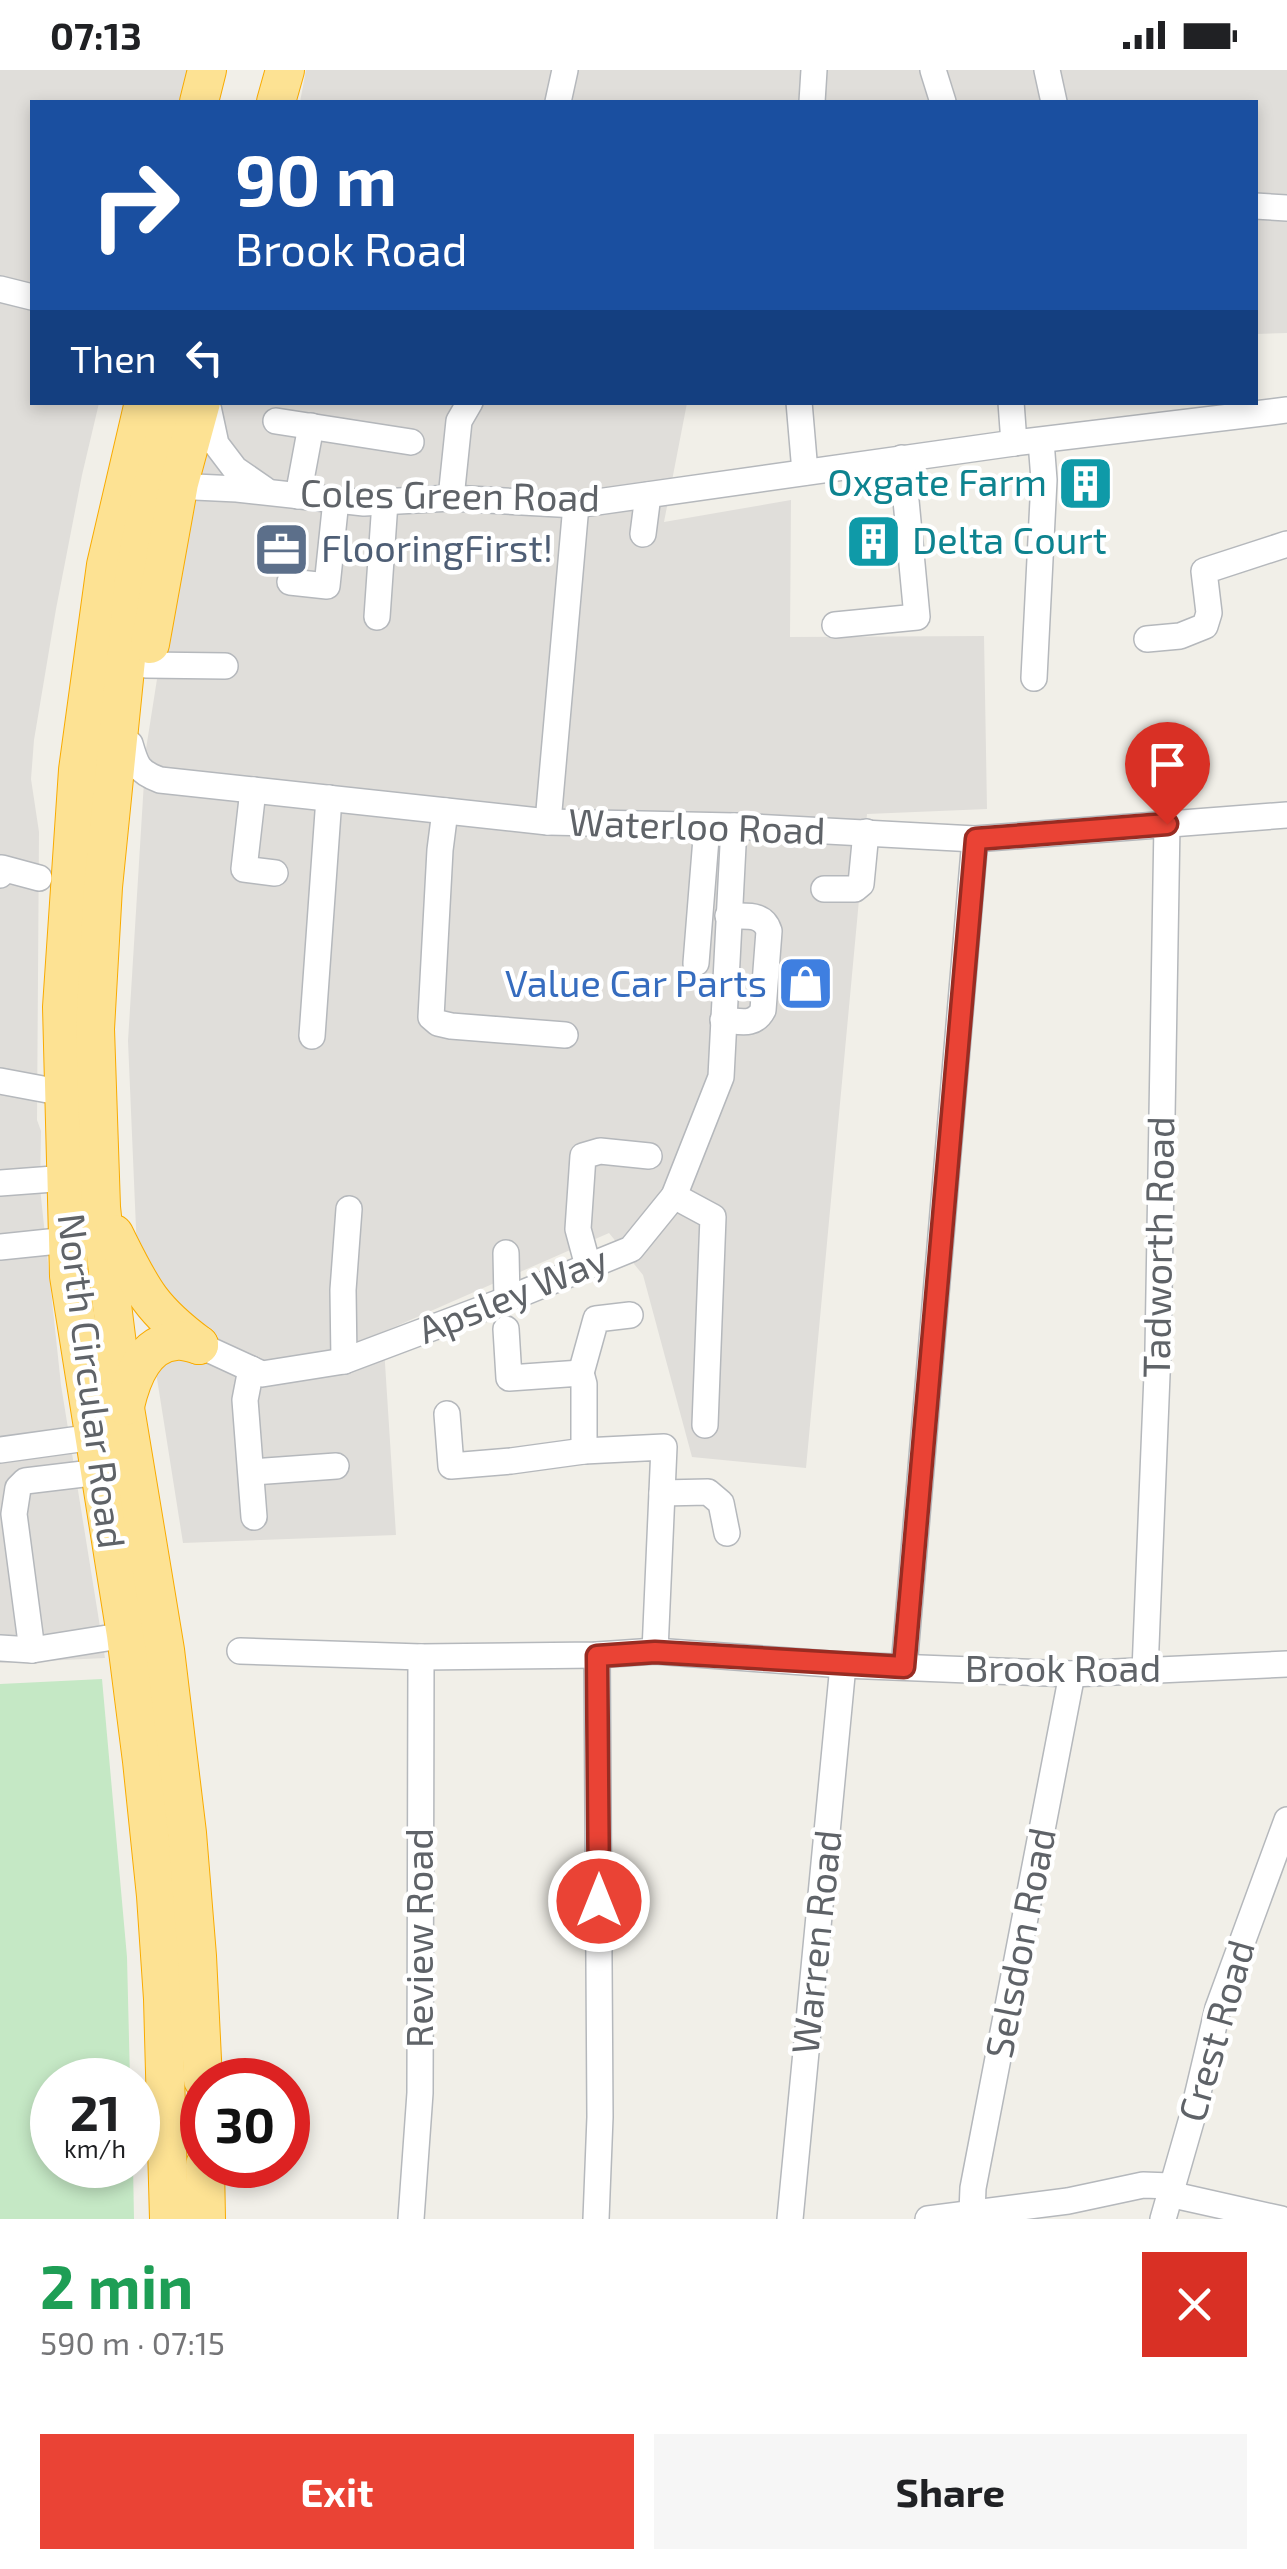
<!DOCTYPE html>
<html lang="en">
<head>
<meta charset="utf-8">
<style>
  :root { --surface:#fff; --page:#f6f6f6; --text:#202124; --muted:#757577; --accent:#ea4335 }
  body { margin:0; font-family:"Exo 2",sans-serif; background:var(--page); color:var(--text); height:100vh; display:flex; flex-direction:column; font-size:38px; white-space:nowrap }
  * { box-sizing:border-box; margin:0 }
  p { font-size:32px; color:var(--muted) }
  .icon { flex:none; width:55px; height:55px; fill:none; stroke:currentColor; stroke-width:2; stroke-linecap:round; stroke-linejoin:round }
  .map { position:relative; height:2149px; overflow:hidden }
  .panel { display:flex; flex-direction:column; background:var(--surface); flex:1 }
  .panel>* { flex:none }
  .guide { position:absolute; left:30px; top:30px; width:1228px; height:305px; border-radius:0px; box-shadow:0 5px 15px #0003; background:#1a4fa0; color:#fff; overflow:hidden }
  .speed { position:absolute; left:30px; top:1988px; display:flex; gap:20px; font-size:50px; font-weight:700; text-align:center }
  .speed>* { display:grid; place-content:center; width:130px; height:130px; border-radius:50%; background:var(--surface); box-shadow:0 5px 15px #0003; line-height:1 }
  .speed small { font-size:25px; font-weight:400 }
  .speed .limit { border:15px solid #d22; background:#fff; color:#111 }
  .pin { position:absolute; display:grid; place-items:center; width:85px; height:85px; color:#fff; margin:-102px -42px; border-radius:50% 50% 50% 0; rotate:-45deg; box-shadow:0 0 10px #0007 }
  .pin .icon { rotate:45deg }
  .me { position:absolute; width:110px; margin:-55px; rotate:0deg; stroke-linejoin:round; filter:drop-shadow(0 0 8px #0008) }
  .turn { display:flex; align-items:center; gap:35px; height:210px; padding:0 40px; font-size:45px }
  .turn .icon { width:130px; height:130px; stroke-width:2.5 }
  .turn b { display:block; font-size:70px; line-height:85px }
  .then { display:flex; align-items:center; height:95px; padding:0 40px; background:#0003; gap:20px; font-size:38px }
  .round { display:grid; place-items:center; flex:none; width:105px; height:105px; border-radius:0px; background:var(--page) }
  .headline { display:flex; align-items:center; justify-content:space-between; height:170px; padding:0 40px }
  h1 { font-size:60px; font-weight:700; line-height:75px; color:#1e9e55 }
  .cta { display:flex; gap:20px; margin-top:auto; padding:20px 40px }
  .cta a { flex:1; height:115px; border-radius:0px; background:var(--accent); color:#fff; font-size:40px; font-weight:700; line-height:115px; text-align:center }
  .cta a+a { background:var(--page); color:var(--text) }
  .status { display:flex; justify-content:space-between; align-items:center; height:70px; padding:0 50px; background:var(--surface); direction:ltr }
  .status svg { height:28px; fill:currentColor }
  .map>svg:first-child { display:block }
  .industrial { fill:#e0deda }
  .green { fill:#c5e8c5 }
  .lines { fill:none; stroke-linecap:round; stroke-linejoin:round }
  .minor-casing { stroke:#b5b8bc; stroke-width:28 }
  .highway-casing { stroke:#f9ab00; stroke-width:40 }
  .minor { stroke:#fff; stroke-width:25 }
  .highway { stroke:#fde293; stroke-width:38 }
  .route-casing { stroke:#982c22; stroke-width:25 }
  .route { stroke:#ea4335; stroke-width:18 }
  .labels { text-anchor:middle; stroke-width:9; stroke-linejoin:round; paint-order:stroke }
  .culture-label { font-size:38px; fill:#0d838f; stroke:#fff; text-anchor:end }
  .street-label { font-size:38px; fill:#5f6368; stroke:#fff }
  .service-label { font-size:38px; fill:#4e5e75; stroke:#fff; text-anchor:start }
  .shop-label { font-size:38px; fill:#366cbe; stroke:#fff; text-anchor:end }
</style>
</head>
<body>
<div class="status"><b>07:13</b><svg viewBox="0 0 49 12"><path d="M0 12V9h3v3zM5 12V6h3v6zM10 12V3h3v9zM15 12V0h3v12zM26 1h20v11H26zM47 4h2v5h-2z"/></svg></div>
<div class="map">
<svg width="1287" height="2149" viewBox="0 0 1287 2149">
  <rect width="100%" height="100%" fill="#f1efe8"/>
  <g class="industrial">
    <path d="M 0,0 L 190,0 L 180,32 L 32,32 L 32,332 L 99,333 L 82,405 L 56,539 L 34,670 L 31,709 L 39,762 L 37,1050 L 41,1061 L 40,1118 L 61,1315 L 105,1588 L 0,1593 Z"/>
    <path d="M 306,0 L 1287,0 L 1287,263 L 1255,264 L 1255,32 L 300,32 Z"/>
    <path d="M 214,333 L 687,333 L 664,452 L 791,430 L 790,567 L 984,566 L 987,739 L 867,744 L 806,1398 L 692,1387 L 643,1205 L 609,1163 L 383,1262 L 396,1465 L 183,1473 L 137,1182 L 128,971 L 146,679 L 183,444 Z"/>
  </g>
  <path class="green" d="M 102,1609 L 127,1887 L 130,2010 L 52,2010 L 52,2095 L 133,2095 L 134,2149 L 0,2149 L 0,1614 Z"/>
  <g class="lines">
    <defs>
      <g id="minor">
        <path d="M 933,0 L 943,32"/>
        <path d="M 1047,0 L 1054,32"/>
        <path d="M 558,32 L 565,0"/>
        <path d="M 812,32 L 814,0"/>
        <path d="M 1255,136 L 1287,138"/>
        <path d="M 0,219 L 32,227"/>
        <path d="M 207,332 L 216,374 L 235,399 L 264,419"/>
        <path d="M 799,332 L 805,402"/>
        <path d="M 1011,332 L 1014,373"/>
        <path d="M 276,351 L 411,372"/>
        <path d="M 179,413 L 195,417 L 237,419 L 364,433 L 451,428 L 576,435 L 1014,373 L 1287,340"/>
        <path d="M 298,426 L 311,356"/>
        <path d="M 451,428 L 459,351 L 470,332"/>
        <path d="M 643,464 L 648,425"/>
        <path d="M 290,512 L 327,516 L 336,430"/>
        <path d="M 377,547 L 385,432"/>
        <path d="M 835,555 L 917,547 L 902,388"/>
        <path d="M 1147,569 L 1180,566 L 1205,556 L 1209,543 L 1204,501 L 1287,474"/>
        <path d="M 146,595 L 225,596"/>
        <path d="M 1034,608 L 1044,410 L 1041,371"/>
        <path d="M 130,674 C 136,695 138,702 160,710 L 548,752 L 734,756 L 975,769 L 1287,745"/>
        <path d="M 253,720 L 244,799 L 275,803"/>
        <path d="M 445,741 L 440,780 L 431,947 L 438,953 L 451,956 L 565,965"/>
        <path d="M 548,752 L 576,435"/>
        <path d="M 0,805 L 2,798 L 39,808"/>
        <path d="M 824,819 L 855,819 L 861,814 L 866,762"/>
        <path d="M 696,893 L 707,756"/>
        <path d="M 723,950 C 740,951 754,957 763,940 L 769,861 C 763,842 745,847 728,846"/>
        <path d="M 312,966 L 329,728"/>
        <path d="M 0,1011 L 64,1023"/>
        <path d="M 0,1113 L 67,1108"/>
        <path d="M 674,1126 L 713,1147 L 705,1355"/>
        <path d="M 0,1177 L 68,1170"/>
        <path d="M 506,1183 L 507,1229"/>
        <path d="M 588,1196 L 578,1159 L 583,1086 L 600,1081 L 649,1086"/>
        <path d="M 506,1259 L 509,1308 L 581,1303 L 584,1314 L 584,1381"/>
        <path d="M 199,1275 L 262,1304 L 344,1291 L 498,1233 L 631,1179 L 674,1126 L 721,1007 L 734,756"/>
        <path d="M 344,1291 L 343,1220 L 349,1139"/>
        <path d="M 251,1299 L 245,1330 L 254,1447"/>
        <path d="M 581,1303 L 596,1249 L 630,1245"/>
        <path d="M 447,1344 L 451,1396 L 511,1391 L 584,1381 L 664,1377 L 655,1581"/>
        <path d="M 0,1380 L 94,1367"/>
        <path d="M 252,1402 L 336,1396"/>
        <path d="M 662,1423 L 708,1422 L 721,1433 L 727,1463"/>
        <path d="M 0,1578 L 32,1580 L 126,1565"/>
        <path d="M 32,1580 L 14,1444 L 18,1418 L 25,1411 L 100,1402"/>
        <path d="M 240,1581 L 421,1587 L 597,1585 L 655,1581 L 843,1595 L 1072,1604 L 1287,1594"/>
        <path d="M 904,1597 L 975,769"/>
        <path d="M 1145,1601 L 1158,1280 L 1167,754"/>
        <path d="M 1169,2124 L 1281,2149"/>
        <path d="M 972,2142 L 973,2118 L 1072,1604"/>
        <path d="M 411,2149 L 420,2023 L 421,1587"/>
        <path d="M 596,2149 L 600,2047 L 597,1585"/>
        <path d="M 790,2149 L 843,1595"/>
        <path d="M 928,2149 L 1068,2131 L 1143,2115 L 1171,2116"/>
        <path d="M 1163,2149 L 1192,2048 L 1218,1938 L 1287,1750"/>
      </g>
      <g id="highway">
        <path d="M 199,32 L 207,0"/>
        <path d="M 276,32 L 285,0"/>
        <path d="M 144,332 L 106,495 L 78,700 L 62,937 L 69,1206 L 126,1565 L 142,1691 L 156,1826 L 163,1929 L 169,2149"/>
        <path d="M 174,332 L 151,422 L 135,500 L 103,817 L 95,959 L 101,1137 L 108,1203 L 125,1338 L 165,1580 L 187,1763 L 197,1886 L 203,2010"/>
        <path d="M 150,574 L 179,413 L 201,332"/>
        <path d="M 114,1164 C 141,1218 149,1238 199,1275"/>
        <path d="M 125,1336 C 131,1310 143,1273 176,1271 C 183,1270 192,1273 199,1275"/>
        <path d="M 205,2095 L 206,2149"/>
      </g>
    </defs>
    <use href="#minor" class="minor-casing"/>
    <use href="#highway" class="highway-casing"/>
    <use href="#minor" class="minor"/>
    <use href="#highway" class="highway"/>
  </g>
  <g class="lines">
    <defs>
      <path id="route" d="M 599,1831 L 597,1586 L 655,1582 L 904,1597 L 976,769 L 1167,754"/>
    </defs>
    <use href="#route" class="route-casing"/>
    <use href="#route" class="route"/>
  </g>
  <defs>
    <symbol id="building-square" viewBox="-11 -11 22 22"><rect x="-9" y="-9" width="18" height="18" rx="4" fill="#0f9aa8" stroke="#fff"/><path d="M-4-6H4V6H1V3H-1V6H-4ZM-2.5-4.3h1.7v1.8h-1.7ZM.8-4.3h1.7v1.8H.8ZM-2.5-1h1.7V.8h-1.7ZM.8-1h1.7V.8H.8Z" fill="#fff"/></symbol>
    <symbol id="office-square" viewBox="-11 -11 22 22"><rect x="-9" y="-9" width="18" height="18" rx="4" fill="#5c6f8a" stroke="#fff"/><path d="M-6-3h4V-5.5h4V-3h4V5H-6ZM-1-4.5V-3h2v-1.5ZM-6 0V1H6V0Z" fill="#fff"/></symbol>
    <symbol id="shop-square" viewBox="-11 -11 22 22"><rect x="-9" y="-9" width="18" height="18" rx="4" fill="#3f7fe0" stroke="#fff"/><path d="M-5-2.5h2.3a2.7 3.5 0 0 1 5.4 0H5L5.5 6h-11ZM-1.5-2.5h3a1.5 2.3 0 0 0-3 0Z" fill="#fff"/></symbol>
  </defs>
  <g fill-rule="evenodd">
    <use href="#building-square" x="1054" y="382" width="63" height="63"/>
    <use href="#building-square" x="842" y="440" width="63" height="63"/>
    <use href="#office-square" x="250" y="448" width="63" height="63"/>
    <use href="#shop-square" x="774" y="882" width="63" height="63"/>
  </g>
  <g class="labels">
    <g class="culture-label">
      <text x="1047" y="426">Oxgate Farm</text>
      <text x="912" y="484" text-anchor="start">Delta Court</text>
    </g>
    <g class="street-label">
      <text transform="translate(450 426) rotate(1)" y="13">Coles Green Road</text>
      <text transform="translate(697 757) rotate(2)" y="13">Waterloo Road</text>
      <text transform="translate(1159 1177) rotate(-89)" y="13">Tadworth Road</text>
      <text transform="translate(513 1225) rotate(-22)" y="13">Apsley Way</text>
      <text transform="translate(91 1311) rotate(83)" y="13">North Circular Road</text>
      <text x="1063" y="1612">Brook Road</text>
      <text transform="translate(420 1868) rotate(-90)" y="13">Review Road</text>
      <text transform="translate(817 1872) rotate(-84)" y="13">Warren Road</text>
      <text transform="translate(1021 1873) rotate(-79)" y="13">Selsdon Road</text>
      <text transform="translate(1217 1961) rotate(-74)" y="13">Crest Road</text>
    </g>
    <g class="service-label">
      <text x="321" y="492">FlooringFirst!</text>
    </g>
    <g class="shop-label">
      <text x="767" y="927">Value Car Parts</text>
    </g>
  </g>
</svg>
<div class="speed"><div>21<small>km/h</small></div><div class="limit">30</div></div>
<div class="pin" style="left:1167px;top:754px;background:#d93025"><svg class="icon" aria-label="arrive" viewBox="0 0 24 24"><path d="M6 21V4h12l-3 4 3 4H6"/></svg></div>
<svg class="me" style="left:599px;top:1831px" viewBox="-20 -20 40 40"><circle r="17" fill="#ea4335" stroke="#fff" stroke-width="3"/><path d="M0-11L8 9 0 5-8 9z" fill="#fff"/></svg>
<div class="guide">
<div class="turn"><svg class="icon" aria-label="right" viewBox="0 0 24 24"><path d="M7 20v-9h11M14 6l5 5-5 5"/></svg><div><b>90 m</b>Brook Road</div></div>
<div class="then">Then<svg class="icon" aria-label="left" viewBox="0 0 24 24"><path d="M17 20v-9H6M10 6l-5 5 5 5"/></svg></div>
</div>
</div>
<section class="panel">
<div class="headline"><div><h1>2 min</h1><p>590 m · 07:15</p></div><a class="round" style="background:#d93025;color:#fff"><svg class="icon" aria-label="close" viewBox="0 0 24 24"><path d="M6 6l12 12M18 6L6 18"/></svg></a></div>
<div class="cta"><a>Exit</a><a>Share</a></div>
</section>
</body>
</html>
